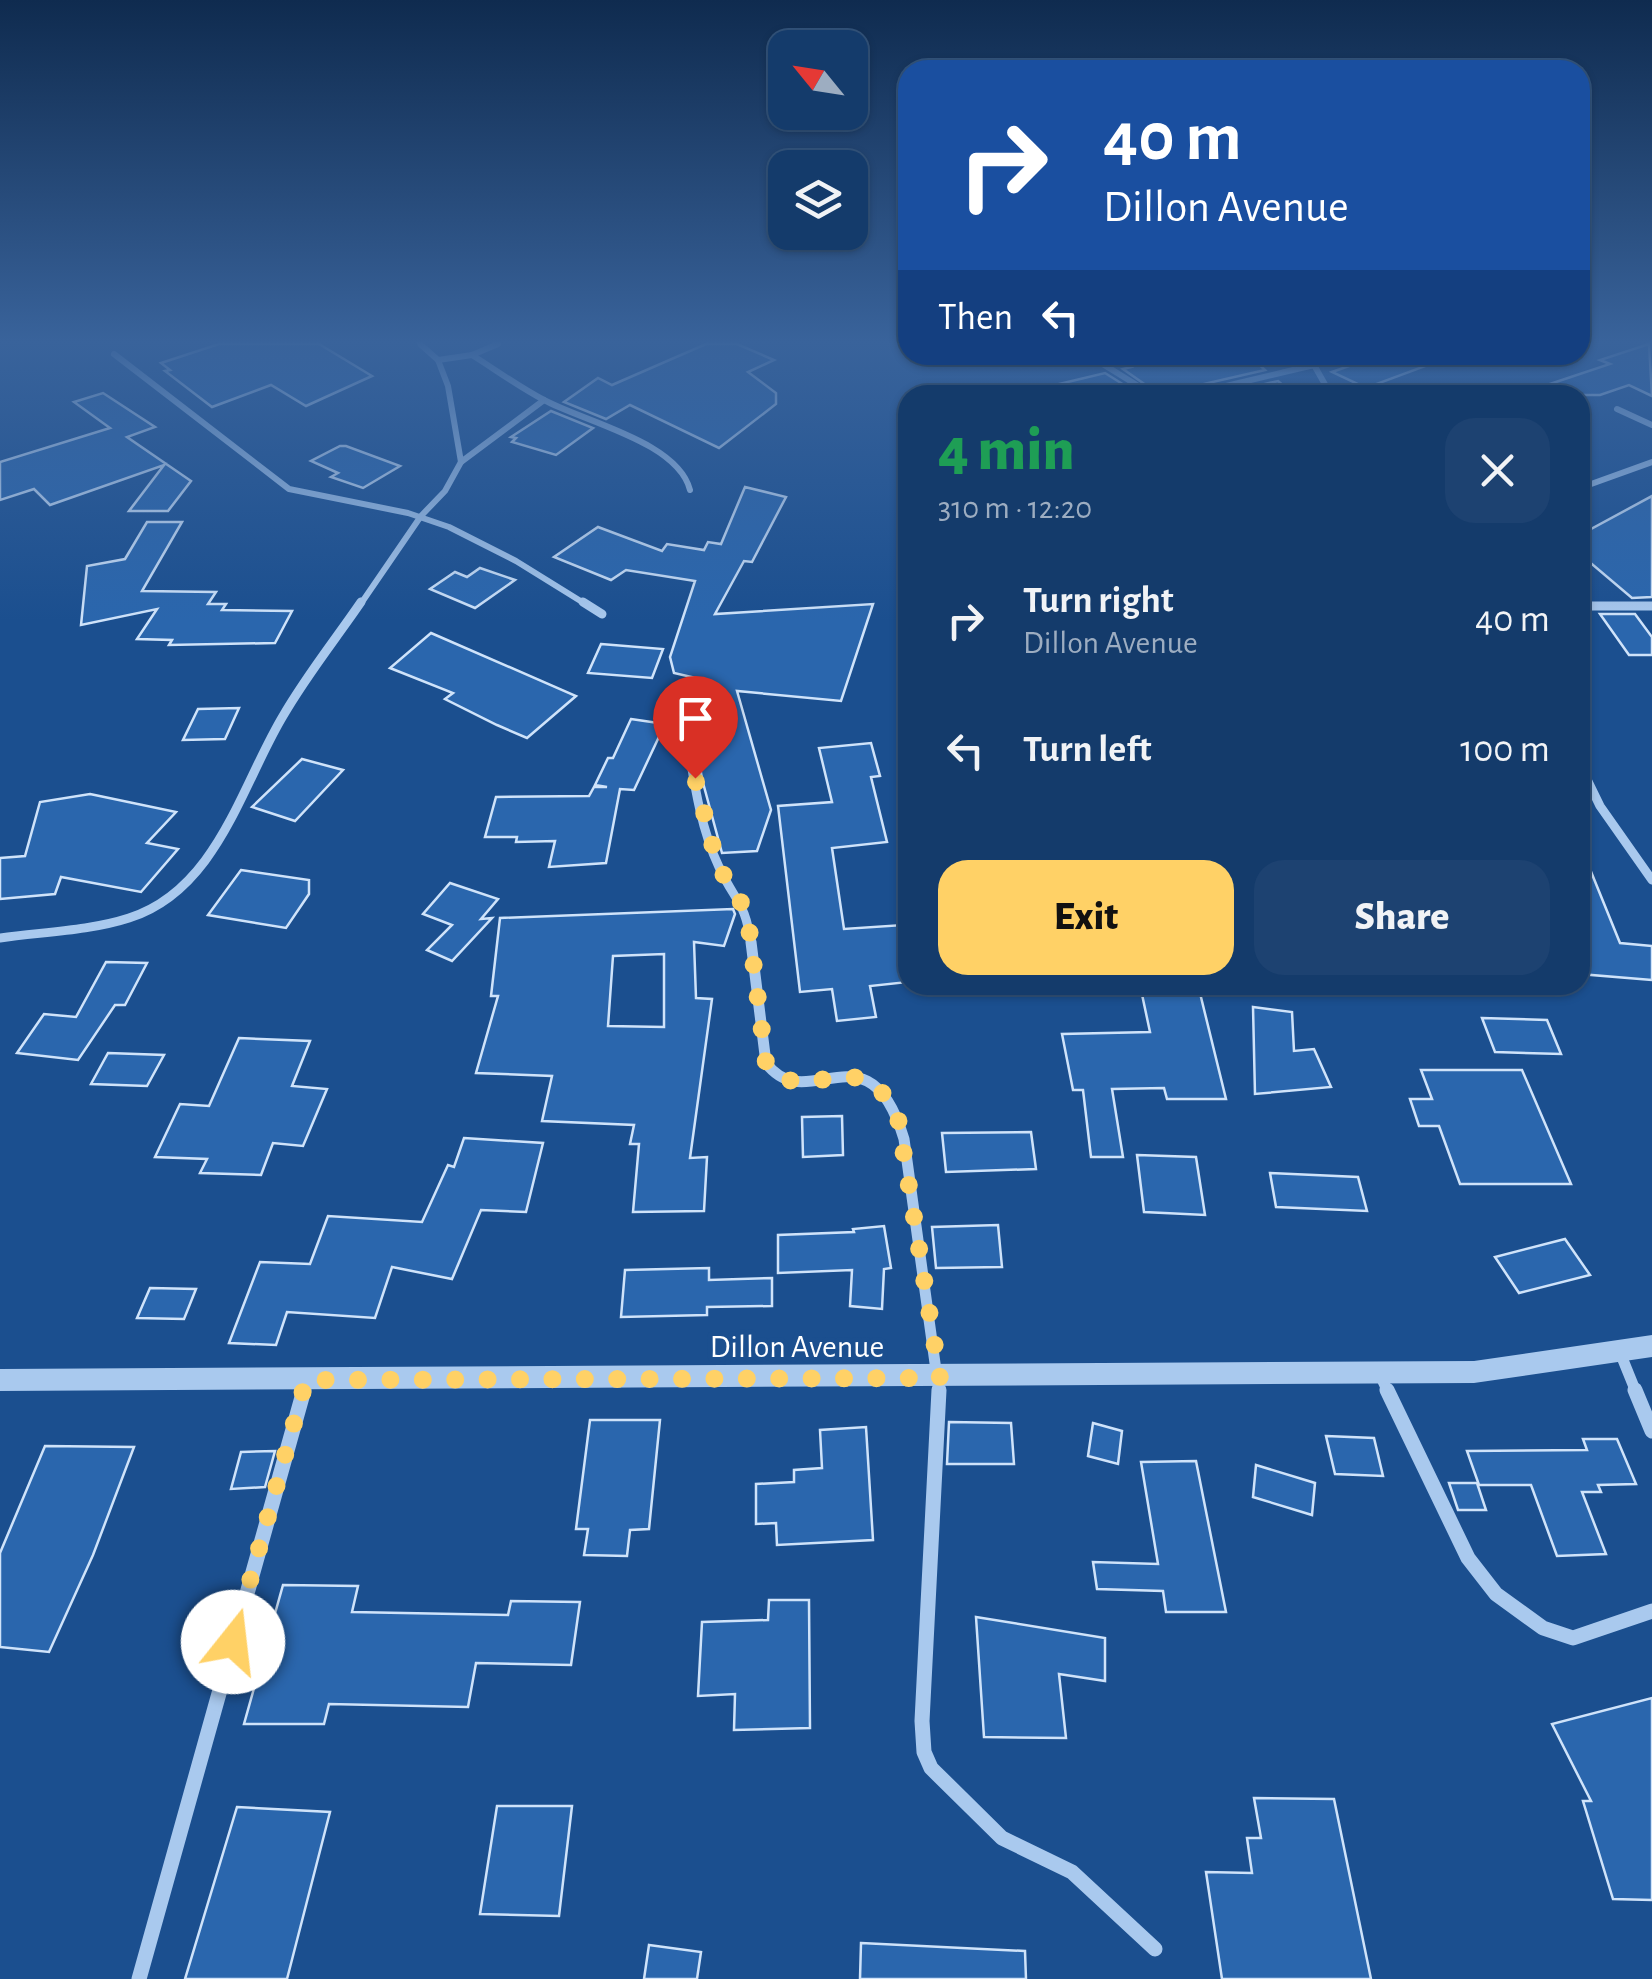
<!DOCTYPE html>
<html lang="en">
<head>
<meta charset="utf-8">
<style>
  :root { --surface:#143b6b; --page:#1d4271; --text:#f1f3f6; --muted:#9dadc1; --line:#33557e; --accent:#ffd166 }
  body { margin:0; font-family:"Alegreya Sans",sans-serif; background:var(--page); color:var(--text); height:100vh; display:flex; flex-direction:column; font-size:38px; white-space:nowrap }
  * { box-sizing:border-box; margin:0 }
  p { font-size:32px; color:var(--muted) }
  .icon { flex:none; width:55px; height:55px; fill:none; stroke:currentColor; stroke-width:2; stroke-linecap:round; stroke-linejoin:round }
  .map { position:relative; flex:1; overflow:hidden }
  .sheet { position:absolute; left:898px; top:385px; width:692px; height:610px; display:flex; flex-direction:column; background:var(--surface); border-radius:30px; box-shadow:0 2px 8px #0004,0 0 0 2px var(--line) }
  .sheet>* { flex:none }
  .top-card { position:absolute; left:898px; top:60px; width:692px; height:305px; border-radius:30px; box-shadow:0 2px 8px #0004,0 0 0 2px var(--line); background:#1a4fa0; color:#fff; overflow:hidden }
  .needle { width:65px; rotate:300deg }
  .fabs { position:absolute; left:768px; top:30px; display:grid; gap:20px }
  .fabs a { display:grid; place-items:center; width:100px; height:100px; border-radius:20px; background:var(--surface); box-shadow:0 2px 8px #0004,0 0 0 2px var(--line); font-size:50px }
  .pin { position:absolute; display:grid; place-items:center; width:85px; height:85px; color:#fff; margin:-102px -42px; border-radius:50% 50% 50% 0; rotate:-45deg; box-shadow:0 0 10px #0007 }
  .pin .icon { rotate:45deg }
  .me { position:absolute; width:110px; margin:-55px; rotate:16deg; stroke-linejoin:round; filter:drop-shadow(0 0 8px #0008) }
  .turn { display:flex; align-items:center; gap:35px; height:210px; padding:0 40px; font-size:45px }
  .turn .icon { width:130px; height:130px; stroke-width:2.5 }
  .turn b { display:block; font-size:70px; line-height:85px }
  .then { display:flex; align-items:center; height:95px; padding:0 40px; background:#0003; gap:20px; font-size:38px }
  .round { display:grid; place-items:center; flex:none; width:105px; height:105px; border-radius:30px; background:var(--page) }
  .head { display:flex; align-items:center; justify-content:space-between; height:170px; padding:0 40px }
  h1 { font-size:60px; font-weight:800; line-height:75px; color:#1e9e55 }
  .button { display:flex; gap:20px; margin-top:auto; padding:20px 40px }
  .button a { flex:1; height:115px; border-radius:30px; background:var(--accent); color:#111; font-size:40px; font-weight:800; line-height:115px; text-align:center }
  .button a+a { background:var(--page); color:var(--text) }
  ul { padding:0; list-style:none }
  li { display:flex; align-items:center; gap:30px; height:130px; padding:0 40px }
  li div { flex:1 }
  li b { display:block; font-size:38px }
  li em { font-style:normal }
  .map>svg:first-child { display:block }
  .building { fill:#2a66ad; stroke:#cfe3fa; stroke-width:2.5; fill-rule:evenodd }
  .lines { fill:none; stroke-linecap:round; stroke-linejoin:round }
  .minor-far3 { stroke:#a9c9ee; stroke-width:6 }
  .minor-far2 { stroke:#a9c9ee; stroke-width:9 }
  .minor-far1 { stroke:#a9c9ee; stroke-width:11 }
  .minor { stroke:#a9c9ee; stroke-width:15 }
  .tertiary { fill:#a9c9ee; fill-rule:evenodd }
  .route { stroke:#ffd166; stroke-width:18; stroke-dasharray:0 32.4 }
  .labels { text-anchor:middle; stroke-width:10; stroke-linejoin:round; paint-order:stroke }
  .near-street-label { font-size:32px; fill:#fff; stroke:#1b4f8f }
</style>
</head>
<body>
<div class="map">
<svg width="1652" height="1979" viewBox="0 0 1652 1979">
  <rect width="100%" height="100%" fill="#1b4f8f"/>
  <g class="building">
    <path d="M 219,344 L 319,344 L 372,376 L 306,406 L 271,385 L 212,407 L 165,371 L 170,370 L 161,363 Z"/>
    <path d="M 706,344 L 737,344 L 774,360 L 748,372 L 776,393 L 776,404 L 719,448 L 630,405 L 606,419 L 564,402 L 598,378 L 612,385 Z"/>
    <path d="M 1649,344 L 1652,396 L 1629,385 L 1600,395 L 1532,395 L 1532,390 L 1610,364 L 1600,360 Z"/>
    <path d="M 1108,355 L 1249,355 L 1265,370 L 1186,388 L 1181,395 L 1160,395 L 1123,369 L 1131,367 Z"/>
    <path d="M 1380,355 L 1447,355 L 1447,358 L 1366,388 L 1332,372 Z"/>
    <path d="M 1105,373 L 1140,395 L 1056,395 L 1055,385 Z"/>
    <path d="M 1278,381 L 1294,395 L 1218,395 Z"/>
    <path d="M 103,393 L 155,427 L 127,437 L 191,481 L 168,511 L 129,511 L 164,465 L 50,505 L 34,489 L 0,500 L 0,462 L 110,428 L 74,402 Z"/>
    <path d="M 551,411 L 593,428 L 556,455 L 512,442 L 516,438 L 511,437 Z"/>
    <path d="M 340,446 L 346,446 L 400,466 L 363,488 L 331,477 L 338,473 L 311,461 Z"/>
    <path d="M 745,487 L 786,497 L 752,562 L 744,561 L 715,614 L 873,604 L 841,701 L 737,691 L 771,810 L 757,851 L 722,853 L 702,779 L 693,723 L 700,679 L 674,673 L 670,657 L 695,581 L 626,570 L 611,580 L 554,557 L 598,527 L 662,551 L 667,544 L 704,550 L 708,542 L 721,544 Z"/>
    <path d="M 1652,496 L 1652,597 L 1632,598 L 1580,554 L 1580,535 Z"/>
    <path d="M 147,522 L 182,522 L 142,591 L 216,592 L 208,604 L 226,604 L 222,610 L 292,611 L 275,643 L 169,645 L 172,640 L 137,639 L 157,609 L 81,625 L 87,566 L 125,559 Z"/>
    <path d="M 480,568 L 515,580 L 475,608 L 430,589 L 455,572 L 467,577 Z"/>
    <path d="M 1600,614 L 1635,614 L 1652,637 L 1652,655 L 1629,655 Z"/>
    <path d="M 431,633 L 576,696 L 527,738 L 497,725 L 445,699 L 453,693 L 390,668 Z"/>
    <path d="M 601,644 L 663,649 L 652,678 L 588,673 Z"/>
    <path d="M 239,708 L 225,739 L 183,740 L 198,709 Z"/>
    <path d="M 631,719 L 665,724 L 634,790 L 620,789 L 606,863 L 549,867 L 555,841 L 516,842 L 517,837 L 485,837 L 496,797 L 589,796 L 594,787 L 607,787 L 595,785 L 608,758 L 613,758 Z"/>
    <path d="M 871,743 L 880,776 L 871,777 L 887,842 L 832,848 L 844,929 L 903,925 L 908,982 L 870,986 L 876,1017 L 837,1021 L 832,989 L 800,992 L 778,806 L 832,802 L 819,748 Z"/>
    <path d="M 302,759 L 343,770 L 295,821 L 252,807 Z"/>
    <path d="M 90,794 L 176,812 L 147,843 L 178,849 L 141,892 L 61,877 L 55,894 L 0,899 L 0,858 L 25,856 L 40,802 Z"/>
    <path d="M 1581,847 L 1620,943 L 1652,946 L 1652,980 L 1580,974 Z"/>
    <path d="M 241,870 L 309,880 L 309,894 L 286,928 L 208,915 Z"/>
    <path d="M 450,883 L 498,899 L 481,919 L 492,918 L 452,961 L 427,950 L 452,925 L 423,914 Z"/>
    <path d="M 733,909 L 735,914 L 724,946 L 694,942 L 696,998 L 712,999 L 690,1158 L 707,1157 L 704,1211 L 633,1212 L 639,1144 L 630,1144 L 634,1125 L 542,1121 L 552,1076 L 476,1073 L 498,996 L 491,996 L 500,918 ZM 664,954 L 664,1027 L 608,1026 L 613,956 Z"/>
    <path d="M 106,962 L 147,963 L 125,1005 L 115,1005 L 78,1060 L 17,1053 L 44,1014 L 76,1017 Z"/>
    <path d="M 1140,985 L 1198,985 L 1226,1099 L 1167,1099 L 1164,1088 L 1112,1089 L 1123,1157 L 1091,1157 L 1083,1090 L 1073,1090 L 1062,1034 L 1150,1032 Z"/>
    <path d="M 1253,1007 L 1292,1012 L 1294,1051 L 1314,1049 L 1331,1087 L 1255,1094 Z"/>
    <path d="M 1482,1018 L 1547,1020 L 1561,1054 L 1495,1052 Z"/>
    <path d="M 239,1038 L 310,1041 L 292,1086 L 327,1089 L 303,1146 L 273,1143 L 261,1175 L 200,1173 L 207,1159 L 155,1157 L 180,1104 L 209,1106 Z"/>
    <path d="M 108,1053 L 164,1055 L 147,1086 L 91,1084 Z"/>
    <path d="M 1421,1070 L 1522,1070 L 1571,1184 L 1460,1184 L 1439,1126 L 1419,1126 L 1410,1099 L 1432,1099 Z"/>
    <path d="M 842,1116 L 843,1155 L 803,1157 L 802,1117 Z"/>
    <path d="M 1031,1132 L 1036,1169 L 946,1172 L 942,1133 Z"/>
    <path d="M 464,1138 L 543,1143 L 526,1212 L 481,1210 L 452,1279 L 392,1267 L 375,1318 L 287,1312 L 276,1345 L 229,1343 L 260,1262 L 310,1264 L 328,1216 L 422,1222 L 448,1165 L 454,1167 Z"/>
    <path d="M 1137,1155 L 1196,1157 L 1205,1215 L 1144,1212 Z"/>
    <path d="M 1270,1173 L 1358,1177 L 1367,1211 L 1276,1207 Z"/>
    <path d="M 998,1225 L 1002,1267 L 936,1268 L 932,1227 Z"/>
    <path d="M 884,1226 L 891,1268 L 884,1269 L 882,1309 L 850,1306 L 852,1270 L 778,1273 L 778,1235 L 854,1232 L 853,1229 Z"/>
    <path d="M 1565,1239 L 1590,1275 L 1519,1293 L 1495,1257 Z"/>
    <path d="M 709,1268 L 709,1280 L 772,1278 L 772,1306 L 707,1307 L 707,1315 L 621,1317 L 625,1270 Z"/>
    <path d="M 150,1288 L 196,1289 L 184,1319 L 137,1318 Z"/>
    <path d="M 590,1420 L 660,1420 L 649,1529 L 630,1530 L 627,1556 L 584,1555 L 588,1529 L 576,1529 Z"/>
    <path d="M 949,1422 L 1011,1423 L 1014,1464 L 947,1464 Z"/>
    <path d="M 1093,1423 L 1122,1431 L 1118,1464 L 1088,1456 Z"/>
    <path d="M 866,1427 L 873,1540 L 777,1545 L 776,1523 L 756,1524 L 756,1484 L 794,1482 L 794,1470 L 822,1468 L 820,1430 Z"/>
    <path d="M 1326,1436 L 1374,1438 L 1383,1476 L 1335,1474 Z"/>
    <path d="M 1583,1439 L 1617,1439 L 1636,1484 L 1598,1485 L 1601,1492 L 1582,1492 L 1606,1554 L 1557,1556 L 1531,1485 L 1479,1485 L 1467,1451 L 1587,1450 Z"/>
    <path d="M 45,1446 L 134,1447 L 93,1555 L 49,1652 L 0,1647 L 0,1553 Z"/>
    <path d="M 275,1451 L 265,1487 L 231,1489 L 241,1452 Z"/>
    <path d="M 1196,1461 L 1226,1612 L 1166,1612 L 1163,1591 L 1097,1589 L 1093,1562 L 1158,1564 L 1141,1462 Z"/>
    <path d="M 1256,1465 L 1315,1483 L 1312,1515 L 1253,1497 Z"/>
    <path d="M 1449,1483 L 1477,1483 L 1486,1510 L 1458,1510 Z"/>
    <path d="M 283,1585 L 358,1586 L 352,1612 L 508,1615 L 511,1601 L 580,1602 L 571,1665 L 476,1663 L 468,1707 L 329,1704 L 324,1724 L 244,1724 Z"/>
    <path d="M 769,1600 L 809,1600 L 810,1728 L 734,1730 L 735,1694 L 698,1696 L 702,1622 L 768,1620 Z"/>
    <path d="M 976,1617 L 1105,1638 L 1105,1681 L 1059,1674 L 1066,1738 L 984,1737 Z"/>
    <path d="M 1652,1698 L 1652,1900 L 1613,1899 L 1583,1801 L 1591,1801 L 1552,1724 Z"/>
    <path d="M 1254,1798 L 1334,1799 L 1371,1979 L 1222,1979 L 1206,1872 L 1252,1873 L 1247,1838 L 1261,1838 Z"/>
    <path d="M 497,1806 L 572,1806 L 559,1916 L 480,1914 Z"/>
    <path d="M 237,1807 L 330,1812 L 287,1979 L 185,1979 Z"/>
    <path d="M 861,1943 L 1025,1951 L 1026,1979 L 860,1979 Z"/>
    <path d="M 649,1945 L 701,1952 L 697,1979 L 644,1979 Z"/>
  </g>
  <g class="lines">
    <g class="minor-far3">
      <path d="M 114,354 L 289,489 L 408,513 L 449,527 L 516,561 L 587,605"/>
      <path d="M 472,355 C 496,370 519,387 544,400 C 585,422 678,442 690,490"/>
      <path d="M 1088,355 L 1153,395"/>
      <path d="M 1323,355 L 1314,365 L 1331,395"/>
      <path d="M 438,360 L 472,355 L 498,344"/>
      <path d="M 1188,395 L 1314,365"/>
      <path d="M 1617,409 L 1652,425"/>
      <path d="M 461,462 L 544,400"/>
      <path d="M 1580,488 L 1652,462"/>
      <path d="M 360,605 L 421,516 L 445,491 L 461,462 L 448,386 L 438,360 L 420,344"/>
    </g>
    <g class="minor-far2">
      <path d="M 583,602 L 602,614"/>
      <path d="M 1580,606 L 1652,606"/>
      <path d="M 683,715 C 692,764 697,821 719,867 C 735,902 746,902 751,945"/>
      <path d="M 1580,765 L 1600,806 L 1652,880"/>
      <path d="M 0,938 C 41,932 89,931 129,918 C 217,890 241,786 283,716 C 306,676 335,640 361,602"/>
    </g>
    <g class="minor-far1">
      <path d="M 751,942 L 766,1063 C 808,1119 868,1020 904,1139 L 939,1392"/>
      <path d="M 1619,1350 L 1636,1392"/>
      <path d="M 1380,1375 L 1388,1392"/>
      <path d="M 303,1392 L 306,1381"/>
    </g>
    <g class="minor">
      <path d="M 939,1390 L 922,1721 L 924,1752 L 931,1768 L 1002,1838 L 1072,1872 L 1155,1949"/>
      <path d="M 1387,1390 L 1468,1558 L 1496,1594 L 1543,1628 L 1573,1638 L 1652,1611"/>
      <path d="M 1635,1390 L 1652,1431"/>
      <path d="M 139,1979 L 304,1390"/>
    </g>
    <path class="tertiary" d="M 1652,1335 L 1652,1357 L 1474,1383 L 0,1391 L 0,1369 L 1474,1361 Z"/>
  </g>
  <linearGradient id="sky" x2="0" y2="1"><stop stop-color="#0f2b4f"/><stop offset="0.55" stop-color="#39639b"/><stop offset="1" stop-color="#39639b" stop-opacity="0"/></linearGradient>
  <rect width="1652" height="621" fill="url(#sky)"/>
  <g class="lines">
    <path class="route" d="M 233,1642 L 306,1380 L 940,1378 L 898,1118 C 859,1033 805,1115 766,1063 L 747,912 L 718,866 L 695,778"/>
  </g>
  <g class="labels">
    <g class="near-street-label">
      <text x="797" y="1357">Dillon Avenue</text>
    </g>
  </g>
</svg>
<div class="fabs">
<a><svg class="needle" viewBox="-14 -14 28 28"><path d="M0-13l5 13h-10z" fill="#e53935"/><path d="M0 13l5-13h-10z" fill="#9dadc1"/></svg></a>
<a><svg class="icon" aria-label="layers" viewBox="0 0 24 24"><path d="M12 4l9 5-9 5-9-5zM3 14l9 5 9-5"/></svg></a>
</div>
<div class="pin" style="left:695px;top:778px;background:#d93025"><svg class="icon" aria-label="arrive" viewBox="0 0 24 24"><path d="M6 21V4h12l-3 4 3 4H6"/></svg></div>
<svg class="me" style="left:233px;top:1642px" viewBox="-20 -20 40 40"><circle r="19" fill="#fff"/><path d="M0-13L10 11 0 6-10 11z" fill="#ffd166"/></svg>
<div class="top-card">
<div class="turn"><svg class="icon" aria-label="right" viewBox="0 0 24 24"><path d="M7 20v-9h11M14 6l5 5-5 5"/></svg><div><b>40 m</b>Dillon Avenue</div></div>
<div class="then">Then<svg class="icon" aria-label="left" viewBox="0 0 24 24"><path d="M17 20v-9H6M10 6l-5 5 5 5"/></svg></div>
</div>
<section class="sheet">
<div class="head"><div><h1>4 min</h1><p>310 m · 12:20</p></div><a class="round"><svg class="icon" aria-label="close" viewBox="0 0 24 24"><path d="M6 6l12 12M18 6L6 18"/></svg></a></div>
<ul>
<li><svg class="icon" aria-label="right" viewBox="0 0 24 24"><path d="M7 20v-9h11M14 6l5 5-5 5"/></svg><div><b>Turn right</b><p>Dillon Avenue</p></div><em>40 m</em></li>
<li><svg class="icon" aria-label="left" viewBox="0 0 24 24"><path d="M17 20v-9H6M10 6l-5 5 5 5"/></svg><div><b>Turn left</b></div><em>100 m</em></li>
</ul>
<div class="button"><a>Exit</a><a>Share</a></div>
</section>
</div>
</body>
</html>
